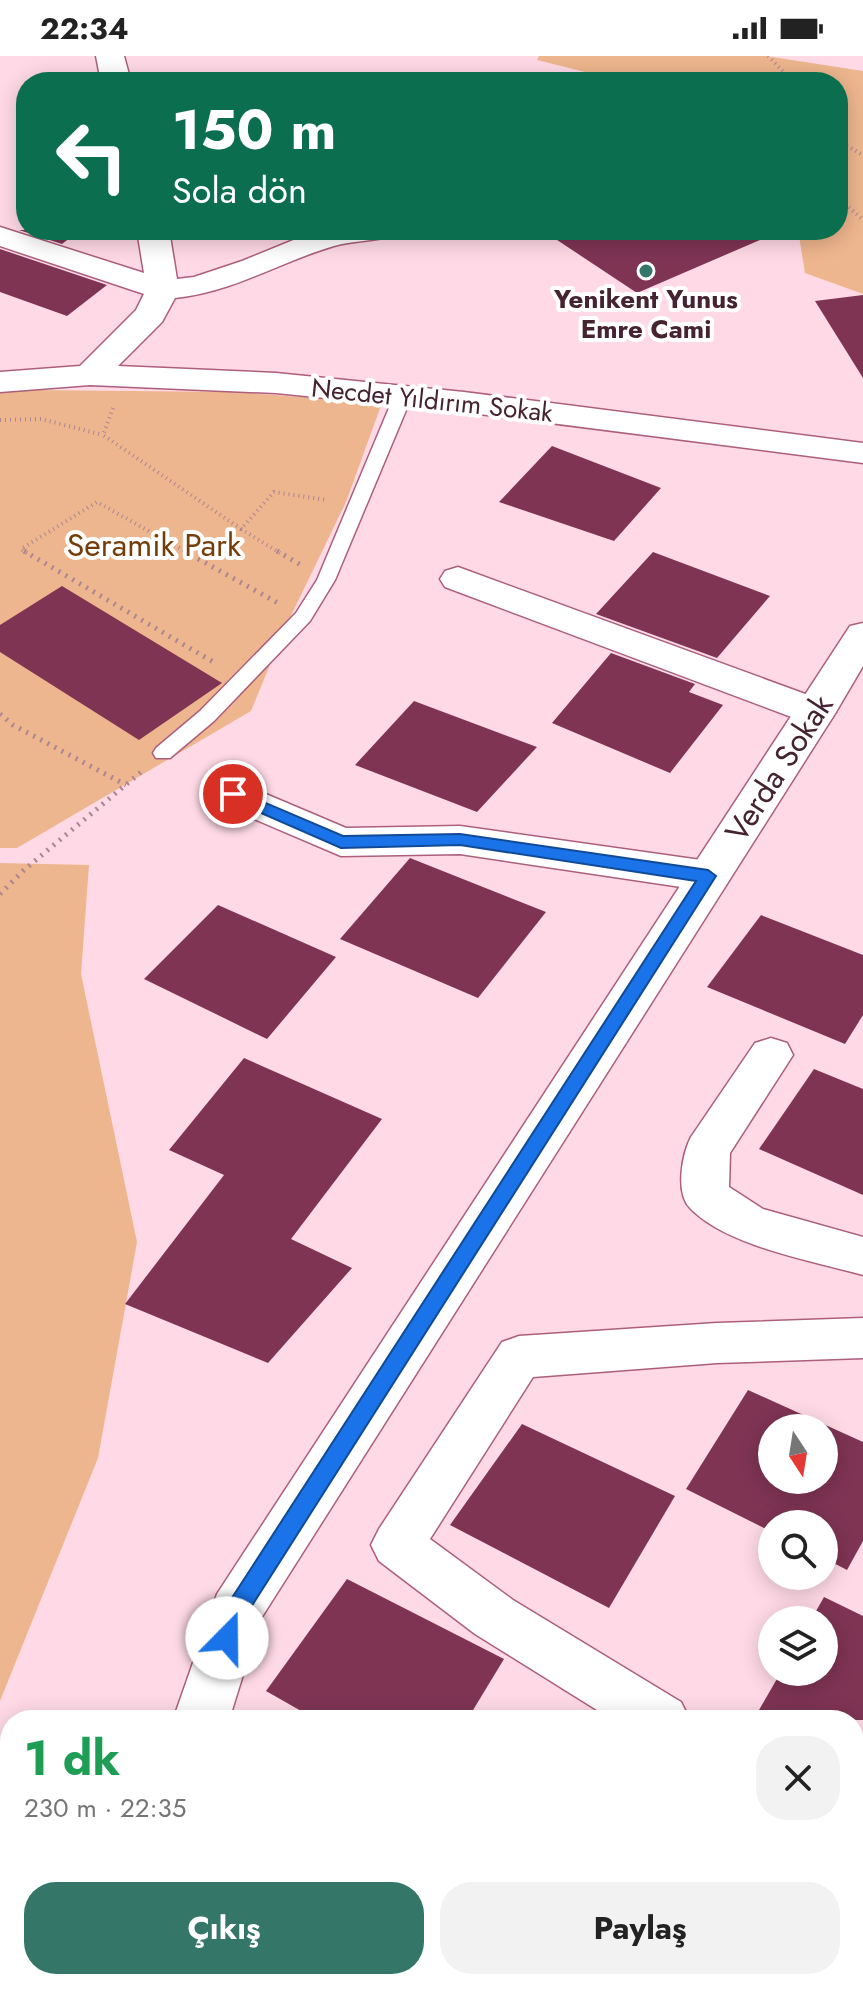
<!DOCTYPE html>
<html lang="tr">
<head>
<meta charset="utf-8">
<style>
  :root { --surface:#fff; --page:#f2f2f2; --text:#222; --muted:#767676; --accent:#347667 }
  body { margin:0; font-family:Jost,sans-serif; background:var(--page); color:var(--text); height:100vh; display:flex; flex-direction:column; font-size:30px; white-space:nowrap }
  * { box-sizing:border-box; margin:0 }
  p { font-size:26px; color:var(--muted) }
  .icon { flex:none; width:44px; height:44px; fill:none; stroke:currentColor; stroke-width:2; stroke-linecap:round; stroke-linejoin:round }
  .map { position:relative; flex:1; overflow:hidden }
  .details { position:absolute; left:0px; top:1654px; width:864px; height:280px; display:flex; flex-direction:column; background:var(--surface); border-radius:32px 32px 0 0; box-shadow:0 4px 20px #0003 }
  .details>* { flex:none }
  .guide { position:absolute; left:16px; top:16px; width:832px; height:168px; border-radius:32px; box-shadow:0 4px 20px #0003; background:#0b6e4f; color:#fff; overflow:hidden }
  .needle { width:52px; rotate:168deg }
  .controls { position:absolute; left:758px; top:1358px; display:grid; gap:16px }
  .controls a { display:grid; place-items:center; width:80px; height:80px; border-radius:50%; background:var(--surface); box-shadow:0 4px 20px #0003; font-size:40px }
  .pin { position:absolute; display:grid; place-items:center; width:68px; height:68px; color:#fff; margin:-34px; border:4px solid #fff; border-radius:50%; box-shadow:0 2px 8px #0007 }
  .me { position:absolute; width:88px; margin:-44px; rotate:22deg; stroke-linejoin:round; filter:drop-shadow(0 0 6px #0008) }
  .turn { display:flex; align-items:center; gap:28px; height:168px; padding:0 24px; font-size:36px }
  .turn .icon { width:104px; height:104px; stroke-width:2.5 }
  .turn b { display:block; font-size:56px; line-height:68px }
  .round { display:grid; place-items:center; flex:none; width:84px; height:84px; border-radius:32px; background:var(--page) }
  .head { display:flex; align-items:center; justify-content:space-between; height:136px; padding:0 24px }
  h1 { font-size:48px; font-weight:700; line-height:60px; color:#1e9e55 }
  .primary-button { display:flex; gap:16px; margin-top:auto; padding:16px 24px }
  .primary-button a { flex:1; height:92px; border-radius:32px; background:var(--accent); color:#fff; font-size:32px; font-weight:700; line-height:92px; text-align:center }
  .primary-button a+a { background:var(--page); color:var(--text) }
  .status { display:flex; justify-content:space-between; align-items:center; height:56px; padding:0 40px; background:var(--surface); direction:ltr }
  .status svg { height:22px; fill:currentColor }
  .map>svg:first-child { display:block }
  .green { fill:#eeb68e }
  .building { fill:#7f3454; fill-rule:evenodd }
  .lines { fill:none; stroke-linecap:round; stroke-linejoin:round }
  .lane-casing { stroke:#ad5e7d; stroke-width:3 }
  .street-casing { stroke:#ad5e7d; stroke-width:3 }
  .secondary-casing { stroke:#ad5e7d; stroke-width:3 }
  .path-far1 { stroke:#aa8692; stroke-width:4; stroke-dasharray:1 4; stroke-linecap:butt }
  .path { stroke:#aa8692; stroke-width:5; stroke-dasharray:2 6; stroke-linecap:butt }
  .lane { fill:#fff; fill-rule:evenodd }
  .street { fill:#fff; fill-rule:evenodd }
  .secondary { fill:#fff; fill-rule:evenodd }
  .route { fill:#1a73e8; stroke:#114b97; stroke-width:2 }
  .poi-dot { fill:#347667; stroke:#fff; stroke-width:3 }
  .labels { text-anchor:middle; stroke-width:8; stroke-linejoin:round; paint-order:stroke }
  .far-poi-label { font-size:26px; font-weight:bold; fill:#452330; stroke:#fff }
  .far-street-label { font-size:26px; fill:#452330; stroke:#fff }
  .park-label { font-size:32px; fill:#753d09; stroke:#fff }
  .street-label { font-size:32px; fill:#452330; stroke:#fff }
</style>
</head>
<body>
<div class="status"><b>22:34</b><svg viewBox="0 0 49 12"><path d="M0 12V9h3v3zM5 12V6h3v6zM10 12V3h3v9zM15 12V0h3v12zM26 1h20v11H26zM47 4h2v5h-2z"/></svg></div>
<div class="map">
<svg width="863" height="1934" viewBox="0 0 863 1934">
  <rect width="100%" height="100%" fill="#ffdae6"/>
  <g class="green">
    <path d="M 539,0 L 766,0 L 863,15 L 863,238 L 805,217 L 798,174 L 838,174 L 838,26 L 625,26 L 537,4 Z"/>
    <path d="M 27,334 L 235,336 L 382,347 L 346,446 L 285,572 L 251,655 L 17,792 L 0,792 L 0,336 Z"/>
    <path d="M 0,807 L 89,809 L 81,918 L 137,1186 L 98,1402 L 0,1645 Z"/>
    <path d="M 0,1824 L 10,1847 L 10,1924 L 44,1924 L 48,1934 L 0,1934 Z"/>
  </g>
  <g class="building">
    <path d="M 19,174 L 80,174 L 62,188 Z"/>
    <path d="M 542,174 L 783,174 L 637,237 Z"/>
    <path d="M 0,193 L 107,229 L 67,260 L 0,236 Z"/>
    <path d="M 863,239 L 863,322 L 815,245 Z"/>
    <path d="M 552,390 L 661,432 L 614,485 L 499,446 Z"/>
    <path d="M 653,496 L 770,540 L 717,602 L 596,558 Z"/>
    <path d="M 62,530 L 222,627 L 139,684 L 0,596 L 0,569 Z"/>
    <path d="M 611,597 L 695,628 L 689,636 L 723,649 L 670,717 L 552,667 Z"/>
    <path d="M 414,645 L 537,691 L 477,756 L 355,709 Z"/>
    <path d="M 410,802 L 546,856 L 478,942 L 340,883 Z"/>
    <path d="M 218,849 L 336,901 L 267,983 L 144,923 Z"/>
    <path d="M 761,859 L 863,899 L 863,959 L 845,988 L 707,931 Z"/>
    <path d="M 244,1002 L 382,1063 L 291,1183 L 352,1212 L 268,1307 L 125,1248 L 224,1119 L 169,1094 Z"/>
    <path d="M 814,1013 L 863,1033 L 863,1139 L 759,1093 Z"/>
    <path d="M 748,1334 L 863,1386 L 863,1485 L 847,1514 L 824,1502 L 824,1468 L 772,1468 L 772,1476 L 686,1433 ZM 772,1372 L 824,1372 L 824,1424 L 772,1424 Z"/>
    <path d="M 522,1368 L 675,1440 L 609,1552 L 450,1469 Z"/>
    <path d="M 347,1523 L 504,1603 L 467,1664 L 317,1664 L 266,1635 Z"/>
    <path d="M 824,1541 L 863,1560 L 863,1664 L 778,1664 L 759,1654 L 781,1616 L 824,1616 L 824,1564 L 811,1564 Z"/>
  </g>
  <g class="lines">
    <defs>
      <path id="lane" d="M 403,335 L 412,340 L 335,524 L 310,565 L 214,665 L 170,702 L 156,702 L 153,697 L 156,692 L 200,655 L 296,557 L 317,524 L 394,340 Z"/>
      <g id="street">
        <path d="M 96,0 L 124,0 L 131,26 L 101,26 Z"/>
        <path d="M 0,171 L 144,217 L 137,174 L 169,174 L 177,223 L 194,221 L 242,205 L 318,174 L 394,174 L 389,181 C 371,185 352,185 334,190 C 279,206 234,236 175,242 L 162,266 L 118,310 L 276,317 L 464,336 L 863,387 L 863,407 L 464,356 L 276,337 L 90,329 L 0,336 L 0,316 L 80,310 L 136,254 L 144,238 L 0,190 Z"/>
        <path d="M 458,511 L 830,647 L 836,656 L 830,665 L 816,669 L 802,665 L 445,531 L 440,523 L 445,515 Z"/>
        <path d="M 233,724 L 346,772 L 460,770 L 708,805 L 723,810 L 729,820 L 723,830 L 708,835 L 460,798 L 341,800 L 219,748 L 213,738 L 219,728 Z"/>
        <path d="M 771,982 L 787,987 L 793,999 L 730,1097 L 729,1131 L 763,1153 L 863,1181 L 863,1219 C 813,1205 726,1190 690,1152 C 675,1137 682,1098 691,1081 L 755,987 Z"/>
        <path d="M 863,1262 L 863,1302 L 717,1307 L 533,1321 L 430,1483 L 513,1544 L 681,1646 L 690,1664 L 613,1664 L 475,1578 L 379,1505 L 371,1489 L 379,1473 L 502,1286 L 519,1280 L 717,1267 Z"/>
        <path d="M 854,1755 L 863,1758 L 863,1815 L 854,1812 Z"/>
      </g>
      <g id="secondary">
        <path d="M 863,567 L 863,610 L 836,656 L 260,1564 L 229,1664 L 173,1664 L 217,1538 L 850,570 Z"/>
        <rect x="151" y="1924" width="60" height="10"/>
      </g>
    </defs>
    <use href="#lane" class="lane-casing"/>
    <use href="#street" class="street-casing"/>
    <use href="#secondary" class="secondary-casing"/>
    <g class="path-far1">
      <path d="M 768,0 L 793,26"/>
      <path d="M 838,85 L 863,99"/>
      <path d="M 838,90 L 838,100"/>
      <path d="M 838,141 L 863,164"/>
      <path d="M 113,352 L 103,379 L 241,473 L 274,436 L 327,444"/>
      <path d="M 0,364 L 41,363 L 103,379"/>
      <path d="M 241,473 L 280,497"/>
      <path d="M 27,497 L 21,493 L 97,446 L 188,497"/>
    </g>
    <g class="path">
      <path d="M 24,495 L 215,607"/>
      <path d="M 184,495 L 278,547"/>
      <path d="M 277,495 L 301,509"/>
      <path d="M 0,658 L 13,669 L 126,729"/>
      <path d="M 0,838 L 24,814 L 141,716"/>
    </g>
    <use href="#lane" class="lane"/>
    <use href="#street" class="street"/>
    <use href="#secondary" class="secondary"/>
  </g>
  <path class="route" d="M 233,733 L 343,780 L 460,778 L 708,814 L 716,820 L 246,1559 L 235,1589 L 227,1592 L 219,1589 L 216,1582 L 228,1548 L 696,825 L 460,789 L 341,792 L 227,742 L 225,738 L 227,734 Z"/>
  <circle class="poi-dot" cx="646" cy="215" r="8"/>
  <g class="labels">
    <g class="far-poi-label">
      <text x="646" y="252">Yenikent Yunus<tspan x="646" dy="30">Emre Cami</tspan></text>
    </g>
    <g class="far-street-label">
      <text transform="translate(432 344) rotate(6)" y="9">Necdet Yıldırım Sokak</text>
    </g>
    <g class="park-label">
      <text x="154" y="500">Seramik Park</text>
    </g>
    <g class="street-label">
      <text transform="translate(779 712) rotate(-57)" y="11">Verda Sokak</text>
    </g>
  </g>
</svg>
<div class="controls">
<a><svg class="needle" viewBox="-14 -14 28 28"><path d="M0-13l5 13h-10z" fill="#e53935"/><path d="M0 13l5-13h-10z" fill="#767676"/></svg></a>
<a><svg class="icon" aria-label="search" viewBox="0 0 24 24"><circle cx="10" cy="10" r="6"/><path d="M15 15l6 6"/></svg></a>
<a><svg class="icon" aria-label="layers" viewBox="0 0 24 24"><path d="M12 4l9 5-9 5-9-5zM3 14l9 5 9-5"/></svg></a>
</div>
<div class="pin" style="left:233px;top:738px;background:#d93025"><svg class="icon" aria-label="arrive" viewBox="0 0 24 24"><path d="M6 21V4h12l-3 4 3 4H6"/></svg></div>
<svg class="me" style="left:227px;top:1582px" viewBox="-20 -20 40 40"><circle r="19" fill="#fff"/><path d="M0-13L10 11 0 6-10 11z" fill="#1a73e8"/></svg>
<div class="guide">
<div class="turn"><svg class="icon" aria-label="left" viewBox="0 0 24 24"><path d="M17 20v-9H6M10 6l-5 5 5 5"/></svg><div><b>150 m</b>Sola dön</div></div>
</div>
<section class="details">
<div class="head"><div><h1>1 dk</h1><p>230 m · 22:35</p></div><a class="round"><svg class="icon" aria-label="close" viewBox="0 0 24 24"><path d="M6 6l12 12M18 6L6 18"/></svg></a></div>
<div class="primary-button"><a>Çıkış</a><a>Paylaş</a></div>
</section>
</div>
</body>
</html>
